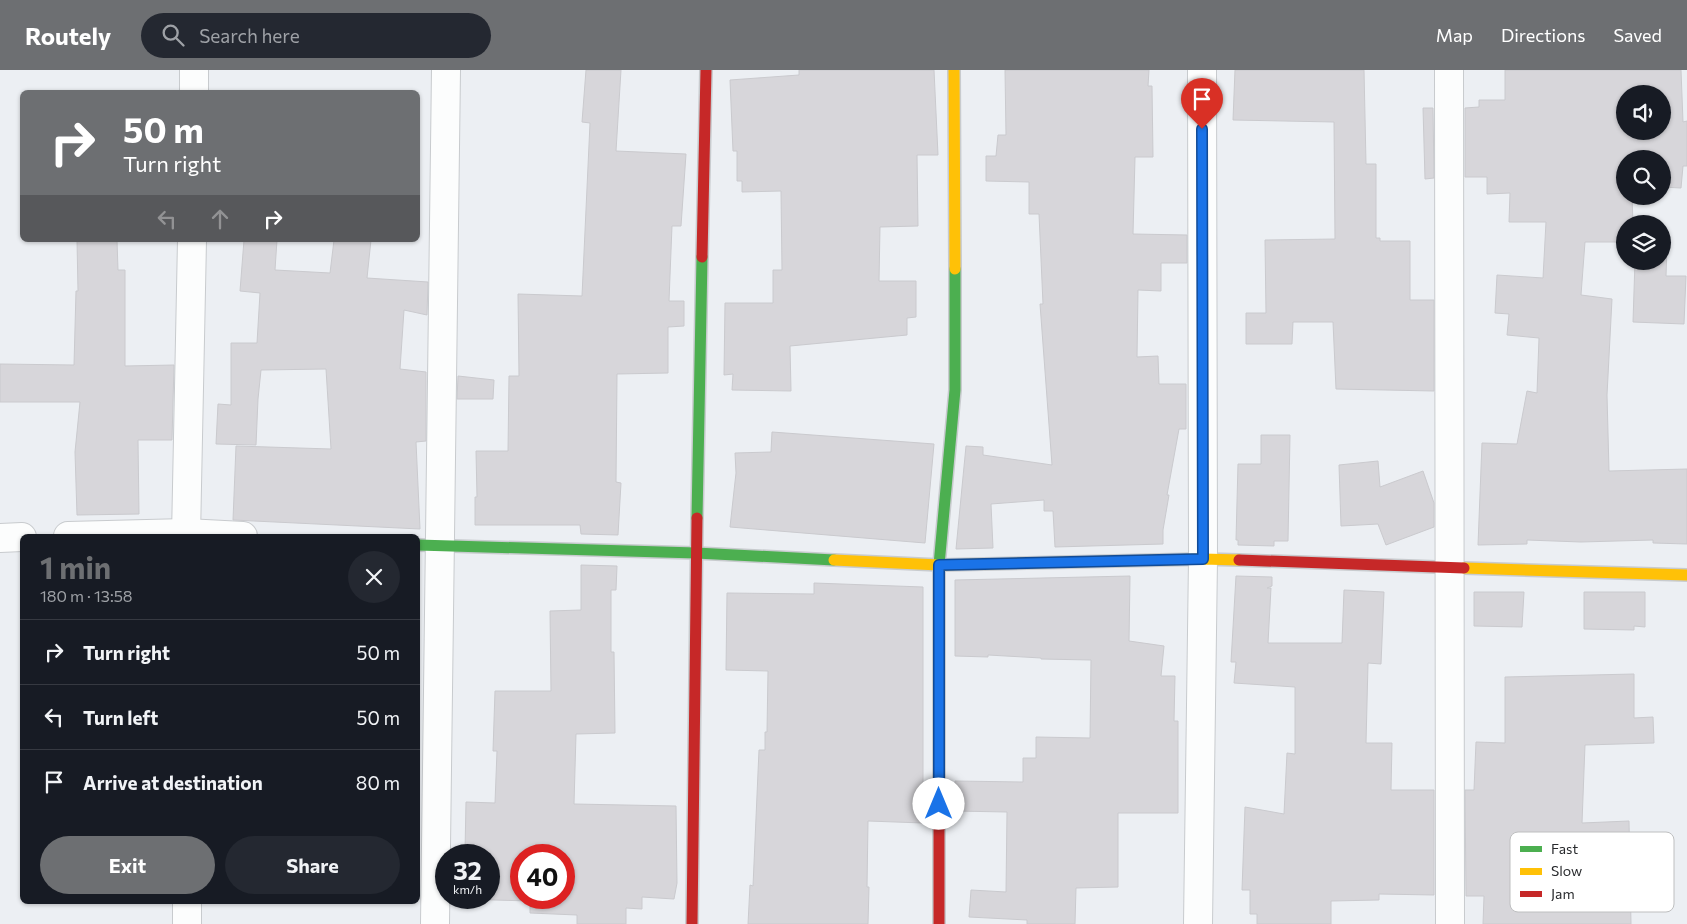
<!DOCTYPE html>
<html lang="en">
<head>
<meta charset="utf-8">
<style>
  :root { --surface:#171b24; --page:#242831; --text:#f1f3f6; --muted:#9ea1a6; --line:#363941; --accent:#6d6f72 }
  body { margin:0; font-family:Commissioner,sans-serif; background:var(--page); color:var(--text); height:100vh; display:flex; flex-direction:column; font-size:19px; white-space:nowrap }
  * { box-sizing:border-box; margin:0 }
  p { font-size:16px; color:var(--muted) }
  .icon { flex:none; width:28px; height:28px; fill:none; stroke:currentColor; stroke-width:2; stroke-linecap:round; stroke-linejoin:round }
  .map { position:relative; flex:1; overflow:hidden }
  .sheet { position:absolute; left:20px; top:464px; width:400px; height:370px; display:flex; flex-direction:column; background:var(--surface); border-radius:8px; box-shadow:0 1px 4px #0004 }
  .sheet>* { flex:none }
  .top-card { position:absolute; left:20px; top:20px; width:400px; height:152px; border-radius:8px; box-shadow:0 1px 4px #0004; background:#6d6f72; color:#fff; overflow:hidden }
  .fabs { position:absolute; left:1616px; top:15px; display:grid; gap:10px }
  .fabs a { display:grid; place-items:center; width:55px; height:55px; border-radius:50%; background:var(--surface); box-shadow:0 1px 4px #0004; font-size:25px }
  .speed { position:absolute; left:435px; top:774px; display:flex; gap:10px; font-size:25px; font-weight:700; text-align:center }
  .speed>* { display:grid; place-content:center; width:65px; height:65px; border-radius:50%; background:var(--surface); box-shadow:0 1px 4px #0004; line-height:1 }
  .speed small { font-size:12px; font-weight:400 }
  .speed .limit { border:8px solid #d22; background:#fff; color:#111 }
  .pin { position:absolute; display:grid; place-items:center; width:42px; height:42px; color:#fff; margin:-51px -21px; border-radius:50% 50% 50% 0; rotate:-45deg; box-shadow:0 0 5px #0007 }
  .pin .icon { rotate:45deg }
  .me { position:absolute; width:55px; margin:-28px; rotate:0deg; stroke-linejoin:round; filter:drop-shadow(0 0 4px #0008) }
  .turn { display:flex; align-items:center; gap:18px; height:105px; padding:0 20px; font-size:22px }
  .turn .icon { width:65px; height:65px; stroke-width:2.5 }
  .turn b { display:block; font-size:35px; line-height:42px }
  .lanes { display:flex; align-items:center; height:48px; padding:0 20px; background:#0003; justify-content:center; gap:25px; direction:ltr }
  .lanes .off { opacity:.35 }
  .round { display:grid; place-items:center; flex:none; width:52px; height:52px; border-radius:26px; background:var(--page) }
  .overview { display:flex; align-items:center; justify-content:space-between; height:85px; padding:0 20px }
  h1 { font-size:30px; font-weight:700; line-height:38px; color:var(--accent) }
  .action { display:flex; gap:10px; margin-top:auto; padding:10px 20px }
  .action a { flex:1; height:58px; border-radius:30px; background:var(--accent); color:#fff; font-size:20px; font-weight:700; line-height:58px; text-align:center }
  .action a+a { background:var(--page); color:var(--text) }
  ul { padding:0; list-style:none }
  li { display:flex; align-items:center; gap:15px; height:65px; padding:0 20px; border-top:1px solid var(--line) }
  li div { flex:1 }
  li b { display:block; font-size:19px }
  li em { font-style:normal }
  header { display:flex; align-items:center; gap:30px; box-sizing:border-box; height:70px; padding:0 25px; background:var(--accent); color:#fff }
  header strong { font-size:24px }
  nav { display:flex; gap:28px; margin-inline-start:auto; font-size:18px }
  .search { width:350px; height:45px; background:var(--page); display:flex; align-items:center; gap:12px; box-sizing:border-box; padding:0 18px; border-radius:28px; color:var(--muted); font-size:19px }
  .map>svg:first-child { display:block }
  .building { fill:#d7d6da; stroke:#cacace; fill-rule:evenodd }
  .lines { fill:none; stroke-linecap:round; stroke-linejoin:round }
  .street-casing { stroke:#c8cbce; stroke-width:30 }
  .fast-casing { stroke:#c8cbce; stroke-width:14 }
  .slow-casing { stroke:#c8cbce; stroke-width:14 }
  .jam-casing { stroke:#c8cbce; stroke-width:14 }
  .street { stroke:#fcfdfd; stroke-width:28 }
  .fast { stroke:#4caf50; stroke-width:11 }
  .slow { stroke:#ffc107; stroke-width:11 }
  .jam { stroke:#c62828; stroke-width:11 }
  .route-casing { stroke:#114b97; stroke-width:12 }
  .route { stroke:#1a73e8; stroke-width:9 }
  .key { fill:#fff; stroke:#bebfc0; stroke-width:1 }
  .key-label { font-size:14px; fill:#282a2d }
</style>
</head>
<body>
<header>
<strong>Routely</strong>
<div class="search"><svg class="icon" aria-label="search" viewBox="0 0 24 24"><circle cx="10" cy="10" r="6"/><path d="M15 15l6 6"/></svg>Search here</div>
<nav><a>Map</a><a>Directions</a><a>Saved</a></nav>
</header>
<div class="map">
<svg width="1687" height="854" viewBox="0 0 1687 854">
  <rect width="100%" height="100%" fill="#eceff3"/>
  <g class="building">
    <path d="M 586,0 L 621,0 L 616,81 L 686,84 L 681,156 L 672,156 L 669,231 L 684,231 L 684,256 L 668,257 L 668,303 L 617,304 L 616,412 L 621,413 L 618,465 L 581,464 L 580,455 L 475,455 L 475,427 L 477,427 L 476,381 L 508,381 L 509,306 L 519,306 L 518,224 L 582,226 L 590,53 L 582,52 Z"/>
    <path d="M 799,0 L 934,0 L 938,85 L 917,85 L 918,156 L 880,157 L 879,211 L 916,211 L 916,247 L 907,248 L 907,265 L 790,276 L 791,321 L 732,320 L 733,304 L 724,305 L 725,233 L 773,233 L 773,200 L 782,200 L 781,121 L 742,122 L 742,111 L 737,111 L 737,81 L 733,81 L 730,10 L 799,5 Z"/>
    <path d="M 1005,0 L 1149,0 L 1148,16 L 1152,16 L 1153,87 L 1135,87 L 1133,164 L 1187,165 L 1187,193 L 1161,193 L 1161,221 L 1138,220 L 1137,287 L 1158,286 L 1159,314 L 1186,314 L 1186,359 L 1179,359 L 1167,425 L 1169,425 L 1163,460 L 1163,474 L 1055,477 L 1053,441 L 1044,441 L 1044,430 L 991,434 L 993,478 L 956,479 L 966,376 L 983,377 L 983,385 L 1052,395 L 1040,234 L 1043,234 L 1039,144 L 1029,144 L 1029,112 L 986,111 L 986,86 L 996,86 L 998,65 L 1006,65 Z"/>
    <path d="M 1235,0 L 1364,0 L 1366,94 L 1376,94 L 1376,168 L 1380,168 L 1380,171 L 1410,171 L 1410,230 L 1434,230 L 1434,321 L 1336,319 L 1333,252 L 1293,252 L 1292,274 L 1246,274 L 1246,243 L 1266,243 L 1265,170 L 1335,169 L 1334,52 L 1233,50 Z"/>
    <path d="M 1505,0 L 1681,0 L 1683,52 L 1687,51 L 1687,96 L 1683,96 L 1681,118 L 1662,117 L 1662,89 L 1625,89 L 1625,126 L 1632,126 L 1633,154 L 1625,154 L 1625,172 L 1585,172 L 1581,225 L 1612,229 L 1607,325 L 1609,401 L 1687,399 L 1687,474 L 1653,473 L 1653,470 L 1581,472 L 1527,470 L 1527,474 L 1478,475 L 1482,373 L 1517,374 L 1527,321 L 1537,323 L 1539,268 L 1507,265 L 1509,244 L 1495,243 L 1497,205 L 1543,208 L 1546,152 L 1509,152 L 1510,123 L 1487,124 L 1487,107 L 1465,107 L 1465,38 L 1479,37 L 1479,30 L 1505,30 ZM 1625,24 L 1662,24 L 1662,61 L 1625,61 Z"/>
    <path d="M 1423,38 L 1433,38 L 1434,108 L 1425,109 Z"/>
    <path d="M 77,170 L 117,170 L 118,200 L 125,200 L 125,296 L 174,295 L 172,370 L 138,370 L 139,444 L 77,445 L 75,382 L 80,332 L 0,332 L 0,294 L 74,295 L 76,221 L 78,221 Z"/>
    <path d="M 244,170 L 277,170 L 275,200 L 330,203 L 334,170 L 371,170 L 367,208 L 428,212 L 427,245 L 404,240 L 400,299 L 426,302 L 426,371 L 416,372 L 420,459 L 233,450 L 236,376 L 331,379 L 326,299 L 261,300 L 258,329 L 256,375 L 216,374 L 218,334 L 231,335 L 231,273 L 257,273 L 260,223 L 240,221 Z"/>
    <path d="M 1662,177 L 1667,177 L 1666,206 L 1686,206 L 1684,254 L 1633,252 L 1635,191 L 1662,191 Z"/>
    <path d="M 458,306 L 494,310 L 493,329 L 457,329 Z"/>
    <path d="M 772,362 L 934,374 L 925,473 L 730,457 L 736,403 L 735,383 L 771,382 Z"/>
    <path d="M 1261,365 L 1290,365 L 1288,471 L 1274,471 L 1274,476 L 1238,475 L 1238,470 L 1236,470 L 1238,394 L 1261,394 Z"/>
    <path d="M 1378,391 L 1380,417 L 1423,401 L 1434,433 L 1434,457 L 1386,475 L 1378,454 L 1341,456 L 1339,395 Z"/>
    <path d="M 581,495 L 617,496 L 616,520 L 611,520 L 611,582 L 614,582 L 615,663 L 576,664 L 574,734 L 676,736 L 677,813 L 674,829 L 642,827 L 642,839 L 626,838 L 626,854 L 577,854 L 577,845 L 530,843 L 530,831 L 458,829 L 458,828 L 489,828 L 489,785 L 462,785 L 462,781 L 465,782 L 466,732 L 495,733 L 497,681 L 493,681 L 495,621 L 551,621 L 550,541 L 581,540 ZM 521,785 L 564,785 L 564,828 L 521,828 Z"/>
    <path d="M 1130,506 L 1129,571 L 1164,576 L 1161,606 L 1175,606 L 1174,651 L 1178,651 L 1178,743 L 1118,743 L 1118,817 L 1076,818 L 1075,854 L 1027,854 L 1027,850 L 969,847 L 971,820 L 1006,822 L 1007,742 L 955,741 L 955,711 L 1023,712 L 1023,688 L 1036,688 L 1036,667 L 1090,668 L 1091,590 L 1041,589 L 1041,588 L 988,585 L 988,587 L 955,586 L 955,510 Z"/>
    <path d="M 1236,506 L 1272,507 L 1272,516 L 1267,518 L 1271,518 L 1268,573 L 1342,573 L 1344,520 L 1384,522 L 1381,594 L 1368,593 L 1366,673 L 1392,673 L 1391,720 L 1434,720 L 1434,825 L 1379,824 L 1379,830 L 1331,831 L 1331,854 L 1257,854 L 1257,844 L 1250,844 L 1250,820 L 1242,820 L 1245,737 L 1284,744 L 1287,683 L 1295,684 L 1295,617 L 1234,613 L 1236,592 L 1231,592 Z"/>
    <path d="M 814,513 L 923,517 L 923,753 L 868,751 L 867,817 L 869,817 L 868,854 L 748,854 L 750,815 L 753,816 L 759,680 L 765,680 L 765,662 L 767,662 L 768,601 L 726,600 L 727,523 L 814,524 Z"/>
    <path d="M 1474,522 L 1524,522 L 1522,557 L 1474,556 Z"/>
    <path d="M 1584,522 L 1645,522 L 1645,557 L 1634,556 L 1634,560 L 1584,559 Z"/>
    <path d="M 1634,604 L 1634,648 L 1653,647 L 1654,673 L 1585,675 L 1582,753 L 1629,751 L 1631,854 L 1483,854 L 1484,826 L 1466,826 L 1465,720 L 1474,720 L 1476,672 L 1505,673 L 1505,607 Z"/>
  </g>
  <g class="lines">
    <defs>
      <g id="street">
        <path d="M 1449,0 L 1450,854"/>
        <path d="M 194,22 L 194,0"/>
        <path d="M 68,466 L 186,463 L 243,466"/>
        <path d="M 186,466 L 192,170"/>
        <path d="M 0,468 L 22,467"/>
        <path d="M 187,854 L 187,831"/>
        <path d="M 435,854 L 446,0"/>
        <path d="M 1198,854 L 1203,489 L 1202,0"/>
      </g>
      <g id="fast">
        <path d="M 697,448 L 702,187"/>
        <path d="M 418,475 L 696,483 L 834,490"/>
        <path d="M 939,576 L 939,495 L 955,320 L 955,199"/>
      </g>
      <g id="slow">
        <path d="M 954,0 L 955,199"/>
        <path d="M 834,490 L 939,495 L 1203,489 L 1239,490"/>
        <path d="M 1464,498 L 1687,505"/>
      </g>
      <g id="jam">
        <path d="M 702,187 L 706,0"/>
        <path d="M 1239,490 L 1464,498"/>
        <path d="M 939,576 L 939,854"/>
        <path d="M 692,854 L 697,448"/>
      </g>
    </defs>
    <use href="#street" class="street-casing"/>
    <use href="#fast" class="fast-casing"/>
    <use href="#slow" class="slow-casing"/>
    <use href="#jam" class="jam-casing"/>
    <use href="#street" class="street"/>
    <use href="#fast" class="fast"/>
    <use href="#slow" class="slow"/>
    <use href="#jam" class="jam"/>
  </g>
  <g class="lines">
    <defs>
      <path id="route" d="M 939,734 L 939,495 L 1203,489 L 1202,59"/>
    </defs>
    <use href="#route" class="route-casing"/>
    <use href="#route" class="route"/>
  </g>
  <rect x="1510" y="762" width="164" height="80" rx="8" class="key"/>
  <rect x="1520" y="776" width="22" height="6" fill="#4caf50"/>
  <rect x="1520" y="798" width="22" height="7" fill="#ffc107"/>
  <rect x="1520" y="821" width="22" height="6" fill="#c62828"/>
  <g class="key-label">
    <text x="1551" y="784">Fast</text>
    <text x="1551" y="806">Slow</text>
    <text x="1551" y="829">Jam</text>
  </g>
</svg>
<div class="fabs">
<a><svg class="icon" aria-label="sound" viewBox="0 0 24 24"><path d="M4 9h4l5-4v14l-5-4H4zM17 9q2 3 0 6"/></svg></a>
<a><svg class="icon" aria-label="search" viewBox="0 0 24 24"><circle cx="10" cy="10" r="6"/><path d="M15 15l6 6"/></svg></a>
<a><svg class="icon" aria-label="layers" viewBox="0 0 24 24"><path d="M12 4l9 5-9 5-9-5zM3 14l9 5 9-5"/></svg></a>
</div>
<div class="speed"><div>32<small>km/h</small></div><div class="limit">40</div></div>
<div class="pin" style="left:1202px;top:59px;background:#d93025"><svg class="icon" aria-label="arrive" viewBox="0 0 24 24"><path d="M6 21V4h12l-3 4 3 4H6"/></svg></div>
<svg class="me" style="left:939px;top:734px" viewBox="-20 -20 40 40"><circle r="19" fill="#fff"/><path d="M0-13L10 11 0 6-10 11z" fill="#1a73e8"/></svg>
<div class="top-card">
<div class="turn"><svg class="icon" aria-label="right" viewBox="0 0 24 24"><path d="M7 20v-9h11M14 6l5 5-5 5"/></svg><div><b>50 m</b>Turn right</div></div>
<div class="lanes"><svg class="icon off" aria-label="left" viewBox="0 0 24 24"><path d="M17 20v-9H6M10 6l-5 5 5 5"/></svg><svg class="icon off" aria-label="ahead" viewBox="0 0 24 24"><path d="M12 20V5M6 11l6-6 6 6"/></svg><svg class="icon" aria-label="right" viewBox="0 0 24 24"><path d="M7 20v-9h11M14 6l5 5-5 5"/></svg></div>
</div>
<section class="sheet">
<div class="overview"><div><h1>1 min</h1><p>180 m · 13:58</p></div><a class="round"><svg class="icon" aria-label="close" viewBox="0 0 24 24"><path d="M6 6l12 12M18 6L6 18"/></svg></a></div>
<ul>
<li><svg class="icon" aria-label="right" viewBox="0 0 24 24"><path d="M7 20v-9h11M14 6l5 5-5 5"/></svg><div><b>Turn right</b></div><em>50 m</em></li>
<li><svg class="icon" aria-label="left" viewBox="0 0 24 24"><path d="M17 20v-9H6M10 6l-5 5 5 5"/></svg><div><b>Turn left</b></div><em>50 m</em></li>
<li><svg class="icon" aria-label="arrive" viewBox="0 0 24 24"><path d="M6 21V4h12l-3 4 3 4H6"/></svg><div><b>Arrive at destination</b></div><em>80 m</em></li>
</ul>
<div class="action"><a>Exit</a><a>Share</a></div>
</section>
</div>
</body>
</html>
